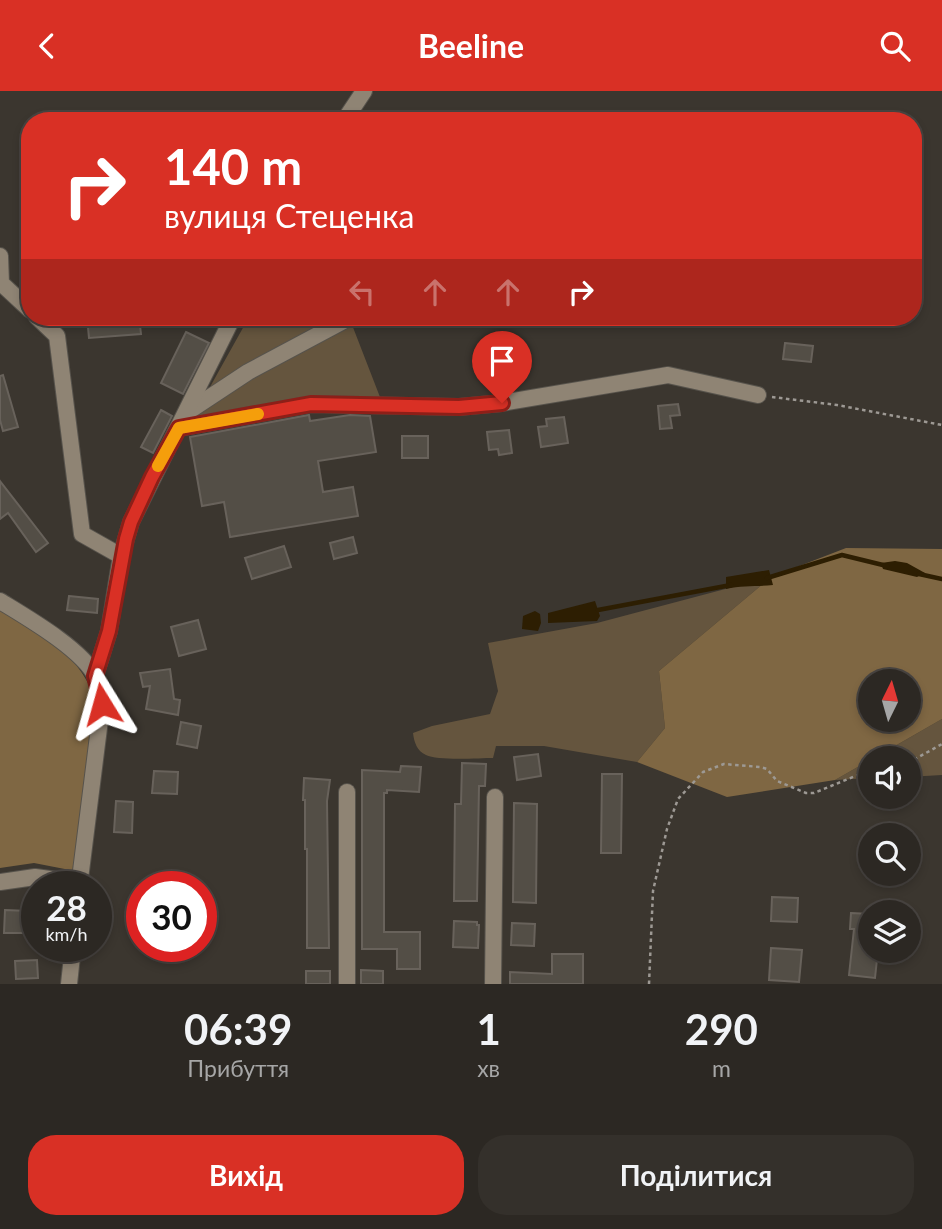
<!DOCTYPE html>
<html lang="uk">
<head>
<meta charset="utf-8">
<style>
  :root { --surface:#2c2823; --page:#34302b; --text:#f1f3f6; --muted:#a6a6a6; --line:#484441; --accent:#d93025 }
  body { margin:0; font-family:Lato,sans-serif; background:var(--page); color:var(--text); height:100vh; display:flex; flex-direction:column; font-size:26px; white-space:nowrap }
  * { box-sizing:border-box; margin:0 }
  p { font-size:23px; color:var(--muted) }
  .icon { flex:none; width:38px; height:38px; fill:none; stroke:currentColor; stroke-width:2; stroke-linecap:round; stroke-linejoin:round }
  .map { position:relative; height:893px; overflow:hidden }
  .sheet { display:flex; flex-direction:column; background:var(--surface); flex:1 }
  .sheet>* { flex:none }
  .hud { position:absolute; left:21px; top:21px; width:901px; height:214px; border-radius:28px; box-shadow:0 4px 10px #0003,0 0 0 2px var(--line); background:#d93025; color:#fff; overflow:hidden }
  .needle { width:46px; rotate:5deg }
  .buttons { position:absolute; left:858px; top:578px; display:grid; gap:14px }
  .buttons a { display:grid; place-items:center; width:63px; height:63px; border-radius:50%; background:var(--surface); box-shadow:0 4px 10px #0003,0 0 0 2px var(--line); font-size:35px }
  .speed { position:absolute; left:21px; top:780px; display:flex; gap:14px; font-size:35px; font-weight:700; text-align:center }
  .speed>* { display:grid; place-content:center; width:91px; height:91px; border-radius:50%; background:var(--surface); box-shadow:0 4px 10px #0003,0 0 0 2px var(--line); line-height:1 }
  .speed small { font-size:18px; font-weight:400 }
  .speed .limit { border:10px solid #d22; background:#fff; color:#111 }
  .pin { position:absolute; display:grid; place-items:center; width:60px; height:60px; color:#fff; margin:-72px -30px; border-radius:50% 50% 50% 0; rotate:-45deg; box-shadow:0 0 7px #0007 }
  .pin .icon { rotate:45deg }
  .me { position:absolute; width:77px; margin:-38px; rotate:352deg; stroke-linejoin:round; filter:drop-shadow(0 0 5px #0008) }
  .turn { display:flex; align-items:center; gap:24px; height:147px; padding:0 28px; font-size:32px }
  .turn .icon { width:91px; height:91px; stroke-width:2.5 }
  .turn b { display:block; font-size:49px; line-height:60px }
  .lanes { display:flex; align-items:center; height:66px; padding:0 28px; background:#0003; justify-content:center; gap:35px; direction:ltr }
  .lanes .off { opacity:.35 }
  .eta { display:flex; justify-content:space-evenly; align-items:center; height:119px; text-align:center }
  .eta b { font-size:42px; font-weight:700; line-height:49px }
  .cta { display:flex; gap:14px; margin-top:auto; padding:14px 28px }
  .cta a { flex:1; height:80px; border-radius:28px; background:var(--accent); color:#fff; font-size:28px; font-weight:700; line-height:80px; text-align:center }
  .cta a+a { background:var(--page); color:var(--text) }
  header { display:flex; justify-content:space-between; align-items:center; height:91px; padding:0 28px; background:var(--accent); color:#fff; font-size:32px; font-weight:700 }
  .map>svg:first-child { display:block }
  .green { fill:#65553e }
  .forest { fill:#7f6743; fill-rule:evenodd }
  .water { fill:#2d1e02 }
  .lines { fill:none; stroke-linecap:round; stroke-linejoin:round }
  .stream { stroke:#2d1e02; stroke-width:4.5 }
  .building { fill:#534e46; stroke:#68625b; stroke-width:2 }
  .minor-casing { stroke:#57534c; stroke-width:18 }
  .path { stroke:#9d9994; stroke-width:2.5; stroke-dasharray:3.5 3.5; stroke-linecap:butt }
  .minor { stroke:#8f8474; stroke-width:16 }
  .route-casing { stroke:#8d1f18; stroke-width:18 }
  .route { stroke:#d93025; stroke-width:12 }
  .slow { stroke:#f59e0b; stroke-width:12 }
</style>
</head>
<body>
<header><svg class="icon" aria-label="back" viewBox="0 0 24 24"><path d="M15 5l-7 7 7 7"/></svg>Beeline<svg class="icon" aria-label="search" viewBox="0 0 24 24"><circle cx="10" cy="10" r="6"/><path d="M15 15l6 6"/></svg></header>
<div class="map">
<svg width="942" height="893" viewBox="0 0 942 893">
  <rect width="100%" height="100%" fill="#3b362f"/>
  <g class="green">
    <path d="M 249,226 L 349,226 L 385,319 L 311,316 L 186,339 Z"/>
    <path d="M 771,486 L 659,580 L 665,637 L 637,671 L 544,655 L 496,655 L 493,667 C 479,667 437,670 426,664 C 417,660 414,651 413,642 L 432,635 L 490,623 L 498,600 L 488,552 L 597,532 Z"/>
    <path d="M 942,628 L 942,684 L 908,686 L 908,667 L 874,667 Z"/>
    <path d="M 870,669 L 870,687 L 835,689 Z"/>
  </g>
  <g class="forest">
    <path d="M 846,457 L 942,458 L 942,628 L 874,667 L 870,667 L 870,669 L 835,689 L 727,706 L 637,671 L 665,637 L 659,580 L 771,486 ZM 870,590 L 908,590 L 908,628 L 870,628 Z"/>
    <path d="M 0,518 C 40,541 86,566 96,615 L 75,780 L 34,772 L 0,777 Z"/>
  </g>
  <g class="water">
    <path d="M 895,470 L 907,472 L 925,482 L 917,486 L 883,478 L 881,472 Z"/>
    <path d="M 769,479 L 773,494 C 757,496 742,494 726,498 L 726,486 Z"/>
    <path d="M 595,510 L 600,525 L 597,530 L 548,532 L 548,522 Z"/>
    <path d="M 535,520 L 540,523 L 541,532 L 538,540 L 522,538 L 523,525 Z"/>
  </g>
  <g class="lines">
    <g class="stream">
      <path d="M 919,483 L 942,488"/>
      <path d="M 767,487 L 842,464 L 887,475"/>
      <path d="M 598,519 L 731,494"/>
    </g>
  </g>
  <g class="building">
    <path d="M 87,226 L 139,226 L 141,243 L 89,247 Z"/>
    <path d="M 186,241 L 209,252 L 183,303 L 161,292 Z"/>
    <path d="M 785,252 L 813,255 L 811,271 L 783,268 Z"/>
    <path d="M 3,284 L 18,336 L 3,340 L 0,329 L 0,285 Z"/>
    <path d="M 678,313 L 680,324 L 670,325 L 672,337 L 660,338 L 658,315 Z"/>
    <path d="M 161,319 L 172,325 L 153,362 L 141,356 Z"/>
    <path d="M 309,324 L 310,330 L 350,324 L 370,325 L 376,361 L 318,370 L 323,401 L 353,396 L 358,425 L 230,446 L 224,411 L 202,415 L 190,346 Z"/>
    <path d="M 564,326 L 568,352 L 541,356 L 538,336 L 547,335 L 546,328 Z"/>
    <path d="M 509,339 L 512,362 L 499,364 L 498,358 L 489,359 L 487,341 Z"/>
    <rect x="402" y="345" width="26" height="22"/>
    <path d="M 0,390 L 48,452 L 36,461 L 8,422 L 0,428 Z"/>
    <path d="M 353,446 L 357,462 L 334,468 L 330,452 Z"/>
    <path d="M 284,455 L 291,476 L 252,488 L 245,467 Z"/>
    <path d="M 69,505 L 98,508 L 97,522 L 67,519 Z"/>
    <path d="M 198,529 L 206,558 L 179,565 L 171,536 Z"/>
    <path d="M 170,578 L 174,608 L 180,609 L 178,624 L 146,618 L 150,595 L 143,596 L 140,582 Z"/>
    <path d="M 181,631 L 201,635 L 197,657 L 177,653 Z"/>
    <path d="M 538,663 L 541,685 L 517,689 L 514,666 Z"/>
    <path d="M 462,672 L 486,673 L 485,695 L 479,695 L 477,810 L 454,810 L 455,713 L 461,713 Z"/>
    <path d="M 401,675 L 421,676 L 419,701 L 387,699 L 387,702 L 384,702 L 384,841 L 420,841 L 420,878 L 397,878 L 397,858 L 362,858 L 362,679 L 400,681 Z"/>
    <path d="M 154,680 L 178,681 L 177,703 L 152,702 Z"/>
    <path d="M 602,683 L 622,683 L 621,762 L 601,762 Z"/>
    <path d="M 304,687 L 330,689 L 327,710 L 329,857 L 307,857 L 307,758 L 305,758 L 305,709 L 303,709 Z"/>
    <path d="M 116,710 L 133,711 L 132,742 L 114,741 Z"/>
    <path d="M 514,712 L 537,713 L 536,812 L 513,811 Z"/>
    <path d="M 772,806 L 798,807 L 797,831 L 771,830 Z"/>
    <path d="M 5,819 L 28,820 L 27,842 L 4,842 Z"/>
    <path d="M 851,822 L 870,823 L 870,859 L 878,859 L 875,887 L 849,884 L 854,838 L 850,838 Z"/>
    <path d="M 454,830 L 477,831 L 477,834 L 479,834 L 478,857 L 453,856 Z"/>
    <path d="M 512,832 L 535,833 L 534,855 L 511,854 Z"/>
    <path d="M 771,857 L 802,859 L 799,891 L 769,889 Z"/>
    <path d="M 552,863 L 583,863 L 583,893 L 510,893 L 510,881 L 552,883 Z"/>
    <path d="M 37,869 L 38,887 L 16,888 L 15,870 Z"/>
    <path d="M 361,879 L 383,880 L 383,893 L 361,893 Z"/>
    <rect x="306" y="880" width="24" height="13"/>
  </g>
  <g class="lines">
    <defs>
      <g id="minor">
        <path d="M 344,30 L 364,0"/>
        <path d="M 0,165 L 1,192 L 30,219"/>
        <path d="M 37,226 L 57,245 L 82,443 L 121,465"/>
        <path d="M 189,320 L 248,281 L 351,226"/>
        <path d="M 179,337 L 311,313 L 459,316 L 502,312 L 668,284 L 758,304"/>
        <path d="M 0,510 C 26,526 82,558 96,586 C 100,594 100,605 102,613 L 79,796"/>
        <path d="M 95,585 L 109,540 L 121,465 L 131,431 L 233,226"/>
        <path d="M 347,701 L 347,893"/>
        <path d="M 0,791 L 35,786 L 80,792"/>
        <path d="M 69,893 L 73,856"/>
        <path d="M 493,893 L 495,706"/>
      </g>
    </defs>
    <use href="#minor" class="minor-casing"/>
    <g class="path">
      <path d="M 772,306 L 837,314 L 942,334"/>
      <path d="M 908,672 L 942,653"/>
      <path d="M 649,893 L 653,800 L 667,738 L 678,708 L 703,681 L 724,673 L 760,676 L 767,678 L 777,690 L 806,702 L 814,702 L 870,679"/>
    </g>
    <use href="#minor" class="minor"/>
  </g>
  <g class="lines">
    <defs>
      <path id="route" d="M 102,613 L 95,585 L 109,540 L 126,448 L 131,431 L 152,386 L 179,337 L 311,313 L 459,316 L 502,312"/>
    </defs>
    <use href="#route" class="route-casing"/>
    <use href="#route" class="route"/>
    <path class="slow" d="M 158,375 L 179,337 L 258,323"/>
  </g>
</svg>
<div class="buttons">
<a><svg class="needle" viewBox="-14 -14 28 28"><path d="M0-13l5 13h-10z" fill="#e53935"/><path d="M0 13l5-13h-10z" fill="#a6a6a6"/></svg></a>
<a><svg class="icon" aria-label="sound" viewBox="0 0 24 24"><path d="M4 9h4l5-4v14l-5-4H4zM17 9q2 3 0 6"/></svg></a>
<a><svg class="icon" aria-label="search" viewBox="0 0 24 24"><circle cx="10" cy="10" r="6"/><path d="M15 15l6 6"/></svg></a>
<a><svg class="icon" aria-label="layers" viewBox="0 0 24 24"><path d="M12 4l9 5-9 5-9-5zM3 14l9 5 9-5"/></svg></a>
</div>
<div class="speed"><div>28<small>km/h</small></div><div class="limit">30</div></div>
<div class="pin" style="left:502px;top:312px;background:#d93025"><svg class="icon" aria-label="arrive" viewBox="0 0 24 24"><path d="M6 21V4h12l-3 4 3 4H6"/></svg></div>
<svg class="me" style="left:102px;top:613px" viewBox="-20 -20 40 40"><path d="M0-17L14 15 0 8-14 15z" fill="#d93025" stroke="#fff" stroke-width="4"/></svg>
<div class="hud">
<div class="turn"><svg class="icon" aria-label="right" viewBox="0 0 24 24"><path d="M7 20v-9h11M14 6l5 5-5 5"/></svg><div><b>140 m</b>вулиця Стеценка</div></div>
<div class="lanes"><svg class="icon off" aria-label="left" viewBox="0 0 24 24"><path d="M17 20v-9H6M10 6l-5 5 5 5"/></svg><svg class="icon off" aria-label="ahead" viewBox="0 0 24 24"><path d="M12 20V5M6 11l6-6 6 6"/></svg><svg class="icon off" aria-label="ahead" viewBox="0 0 24 24"><path d="M12 20V5M6 11l6-6 6 6"/></svg><svg class="icon" aria-label="right" viewBox="0 0 24 24"><path d="M7 20v-9h11M14 6l5 5-5 5"/></svg></div>
</div>
</div>
<section class="sheet">
<div class="eta">
<div><b>06:39</b><p>Прибуття</p></div>
<div><b>1</b><p>хв</p></div>
<div><b>290</b><p>m</p></div>
</div>
<div class="cta"><a>Вихід</a><a>Поділитися</a></div>
</section>
</body>
</html>
